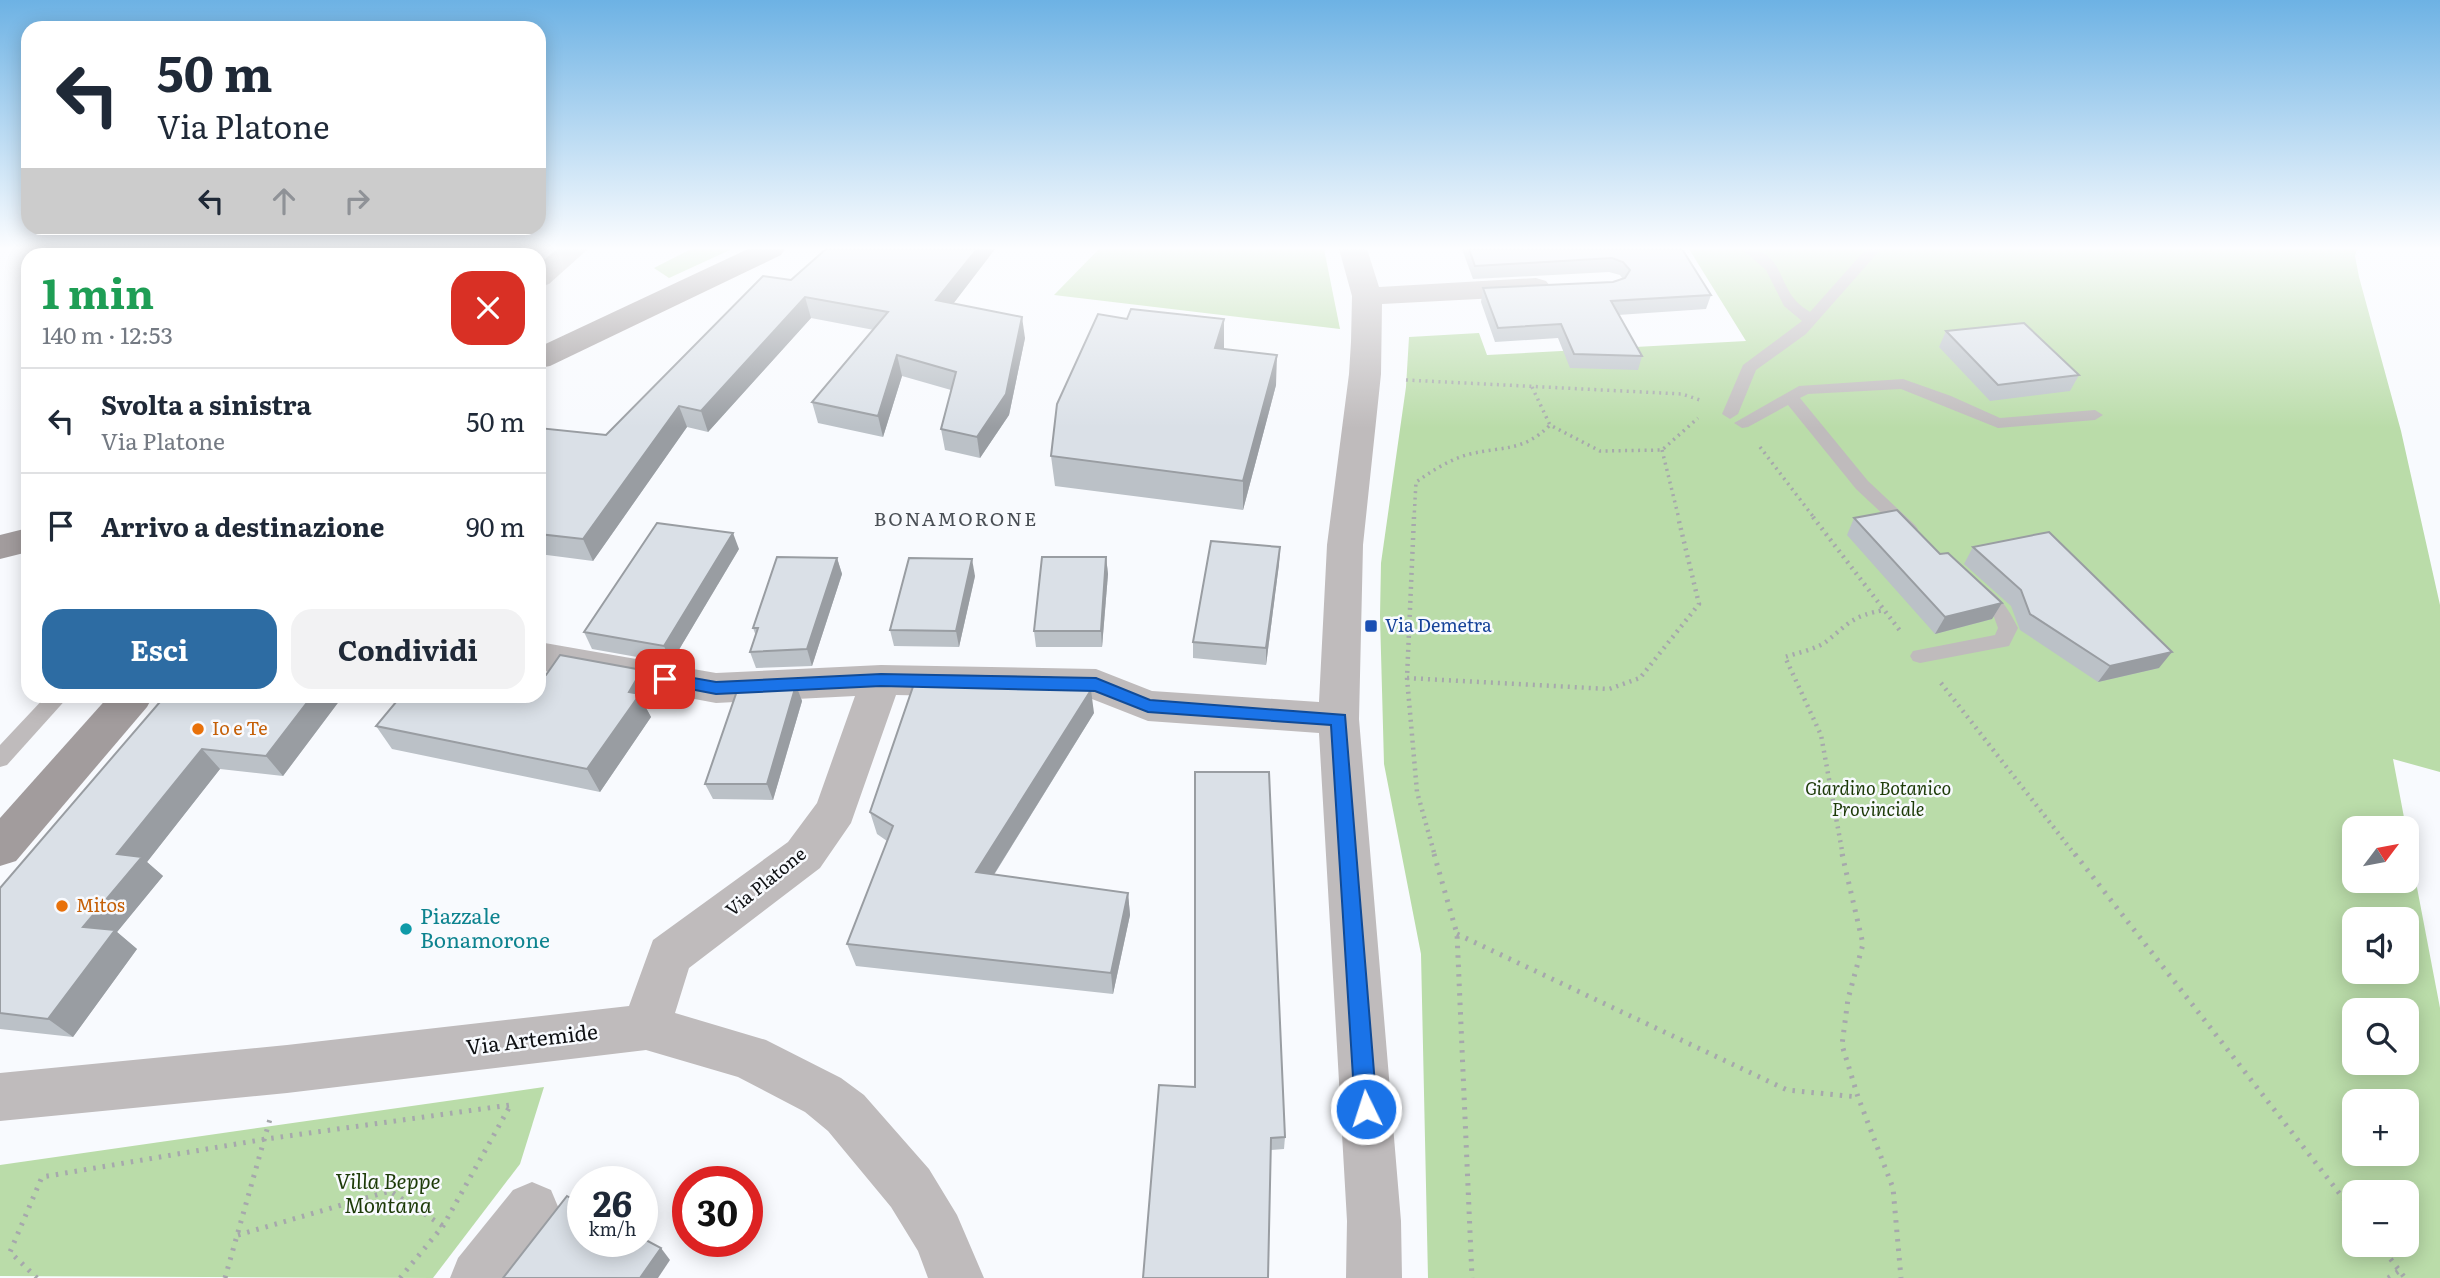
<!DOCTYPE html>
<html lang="it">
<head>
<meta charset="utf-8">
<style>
  :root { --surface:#fff; --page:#f2f2f3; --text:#1f2937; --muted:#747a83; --line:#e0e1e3; --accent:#2d6ca3 }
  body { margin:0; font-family:Literata,serif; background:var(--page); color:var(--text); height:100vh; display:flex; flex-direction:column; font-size:26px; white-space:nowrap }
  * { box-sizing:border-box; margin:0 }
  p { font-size:23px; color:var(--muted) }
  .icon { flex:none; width:38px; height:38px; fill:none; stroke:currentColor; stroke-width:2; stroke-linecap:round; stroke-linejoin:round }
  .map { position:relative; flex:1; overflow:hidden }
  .drawer { position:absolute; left:21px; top:248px; width:525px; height:455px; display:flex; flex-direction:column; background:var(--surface); border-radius:21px; box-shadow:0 4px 18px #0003 }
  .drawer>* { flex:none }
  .banner { position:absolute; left:21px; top:21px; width:525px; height:214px; border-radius:21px; box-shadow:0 4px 18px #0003; background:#fff; color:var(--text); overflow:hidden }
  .needle { width:46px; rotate:58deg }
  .controls { position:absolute; left:2342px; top:816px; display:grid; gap:14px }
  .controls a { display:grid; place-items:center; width:77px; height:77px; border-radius:14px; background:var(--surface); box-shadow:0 4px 18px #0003; font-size:35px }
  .speed { position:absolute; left:567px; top:1166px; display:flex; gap:14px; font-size:35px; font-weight:700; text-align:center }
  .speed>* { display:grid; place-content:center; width:91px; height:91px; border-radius:50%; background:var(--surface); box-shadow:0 4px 18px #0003; line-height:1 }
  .speed small { font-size:18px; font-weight:400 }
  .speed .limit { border:10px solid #d22; background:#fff; color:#111 }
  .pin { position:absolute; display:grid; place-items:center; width:60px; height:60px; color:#fff; margin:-30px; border-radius:14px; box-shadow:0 4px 10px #0006 }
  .me { position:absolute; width:77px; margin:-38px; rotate:356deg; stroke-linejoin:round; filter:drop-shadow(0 0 5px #0008) }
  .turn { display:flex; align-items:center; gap:24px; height:147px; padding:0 21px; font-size:32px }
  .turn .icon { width:91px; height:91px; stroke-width:2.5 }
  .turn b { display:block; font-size:49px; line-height:60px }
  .lanes { display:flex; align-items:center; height:66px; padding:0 21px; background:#0003; justify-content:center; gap:35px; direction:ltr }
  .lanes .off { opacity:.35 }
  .round { display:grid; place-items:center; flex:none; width:74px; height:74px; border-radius:21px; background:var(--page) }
  .overview { display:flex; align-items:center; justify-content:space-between; height:119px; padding:0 21px }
  h1 { font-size:42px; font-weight:700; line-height:52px; color:#1e9e55 }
  .button { display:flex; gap:14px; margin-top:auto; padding:14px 21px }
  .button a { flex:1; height:80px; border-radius:21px; background:var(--accent); color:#fff; font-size:28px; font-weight:700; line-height:80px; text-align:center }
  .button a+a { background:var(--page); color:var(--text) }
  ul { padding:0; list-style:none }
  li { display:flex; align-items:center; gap:21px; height:105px; padding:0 21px; border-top:2px solid var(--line) }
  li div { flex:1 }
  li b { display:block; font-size:26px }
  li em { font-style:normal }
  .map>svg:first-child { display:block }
  .green { fill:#badca9; fill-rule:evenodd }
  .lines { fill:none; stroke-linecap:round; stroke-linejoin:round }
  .path-far2 { stroke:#a6a8ac; stroke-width:3.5; stroke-dasharray:2 4.5; stroke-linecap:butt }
  .path-far1 { stroke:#a6a8ac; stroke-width:4.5; stroke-dasharray:2 5; stroke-linecap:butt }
  .path { stroke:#a6a8ac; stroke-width:5; stroke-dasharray:2.5 7; stroke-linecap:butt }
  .lane { fill:#bfbbbc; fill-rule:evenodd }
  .street { fill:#bfbbbc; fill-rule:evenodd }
  .secondary { fill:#a29c9d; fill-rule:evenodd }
  .wall { fill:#bbc1c7 }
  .shaded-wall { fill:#999da2 }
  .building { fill:#dae0e7; stroke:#999da2; stroke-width:2 }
  .route { fill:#1a73e8; stroke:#114b97; stroke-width:2 }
  .transit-dot { fill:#1a4fb4; stroke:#f8fafe; stroke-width:2.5 }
  .food-dot { fill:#e8710a; stroke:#f8fafe; stroke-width:2.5 }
  .culture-dot { fill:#0f9aa8; stroke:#f8fafe; stroke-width:2.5 }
  .labels { text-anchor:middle; stroke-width:5; stroke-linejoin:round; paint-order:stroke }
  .transit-label { font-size:18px; fill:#164399; stroke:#f8fafe; text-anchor:start }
  .food-label { font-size:18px; fill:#c56008; stroke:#f8fafe; text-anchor:start }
  .park-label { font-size:18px; font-style:italic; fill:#1c3a07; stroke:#f8fafe }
  .street-label { font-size:18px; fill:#0e1013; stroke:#f8fafe }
  .neighbourhood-label { font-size:19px; letter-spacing:2px; fill:#494e54; stroke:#f8fafe }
  .near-culture-label { font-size:21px; fill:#0d838f; stroke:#f8fafe; text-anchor:start }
  .near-street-label { font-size:21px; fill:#0e1013; stroke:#f8fafe }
  .near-park-label { font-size:21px; font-style:italic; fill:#1c3a07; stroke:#f8fafe }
</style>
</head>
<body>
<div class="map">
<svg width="2440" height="1278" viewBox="0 0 2440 1278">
  <rect width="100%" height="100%" fill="#f8fafe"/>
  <g class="green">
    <path d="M 691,249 L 732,249 L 669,278 L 654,268 Z"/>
    <path d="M 1099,249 L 1324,249 L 1340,329 L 1054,295 Z"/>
    <path d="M 1689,249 L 2357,249 L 2355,256 L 2359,277 L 2401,431 L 2440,605 L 2440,772 L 2393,759 L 2406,828 L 2354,828 L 2354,880 L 2406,880 L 2406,830 L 2440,1008 L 2440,1278 L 1428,1278 L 1421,954 L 1384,764 L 1380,616 L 1381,563 L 1406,387 L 1409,337 L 1479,333 L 1487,355 L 1746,341 ZM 2354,919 L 2406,919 L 2406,971 L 2354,971 ZM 2354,1010 L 2406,1010 L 2406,1062 L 2354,1062 ZM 2354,1101 L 2406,1101 L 2406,1153 L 2354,1153 ZM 2354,1192 L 2406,1192 L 2406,1244 L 2354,1244 Z"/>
    <path d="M 544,1087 L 520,1164 L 433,1278 L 0,1276 L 0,1165 Z"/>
  </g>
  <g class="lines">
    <g class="path-far2">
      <path d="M 1406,380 L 1682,394 L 1703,401"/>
      <path d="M 1532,387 L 1550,425 L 1600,451 L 1662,450 L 1698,418"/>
      <path d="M 1760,447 L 1815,519"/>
      <path d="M 1662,450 L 1679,519"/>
      <path d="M 1414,519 L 1416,482 C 1432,471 1450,459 1470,454 C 1504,446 1523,452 1550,425"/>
    </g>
    <g class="path-far1">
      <path d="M 1414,517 L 1407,678 L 1417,792 L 1435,856"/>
      <path d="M 1813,517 L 1901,632"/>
      <path d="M 1407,678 L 1609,689 L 1640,678 L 1699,604 L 1678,517"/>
      <path d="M 1941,683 L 2076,856"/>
      <path d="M 1843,856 L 1821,735 L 1785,657 C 1797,653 1817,649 1827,641 C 1850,622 1853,616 1884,610"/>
    </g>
    <g class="path">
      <path d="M 1434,854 L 1457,934 L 1472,1278"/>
      <path d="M 1842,854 L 1863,944 L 1848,999 L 1842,1045 L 1858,1097 L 1893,1188 L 1901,1278"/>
      <path d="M 2075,854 L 2354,1212"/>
      <path d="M 1457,934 L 1787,1090 L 1858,1097"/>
      <path d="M 238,1235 L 390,1191 L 443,1226"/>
      <path d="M 2379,1244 L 2405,1278"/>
      <path d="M 37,1278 L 10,1252 L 42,1177 L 266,1139 L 510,1105"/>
      <path d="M 225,1278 L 270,1119"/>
      <path d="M 400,1278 L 443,1226 L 510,1106"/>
      <path d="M 2388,1278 L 2399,1271"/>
    </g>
    <g class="lane">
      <path d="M 435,249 L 451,249 L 445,256 L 429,256 Z"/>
      <path d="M 520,249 L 536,249 L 529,256 L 513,256 Z"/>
      <path d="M 1742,249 C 1782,249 1776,278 1796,301 C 1800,305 1805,309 1810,312 L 1866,249 L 1881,249 L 1806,334 L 1756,370 L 1738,414 L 1730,419 L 1722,414 L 1743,365 L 1802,321 L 1784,306 L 1766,270 Z"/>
      <path d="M 1903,379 L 1951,396 L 2000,418 L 2095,410 L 2103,415 L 2095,420 L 1998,428 L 1901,389 L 1808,394 L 1800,398 L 1868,481 L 1915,525 L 1918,529 L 1909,535 L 1903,533 L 1856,489 L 1788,405 L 1748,427 L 1742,428 L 1734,423 L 1799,386 Z"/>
      <path d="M 1978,584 C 1997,590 2010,611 2018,628 L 2009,646 L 1920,663 L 1913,661 L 1910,656 L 1913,651 L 1995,635 L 1998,628 L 1994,617 L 1969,591 L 1971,586 Z"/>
      <path d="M 46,696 L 69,696 L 7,765 L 0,767 L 0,745 Z"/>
    </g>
    <g class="street">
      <path d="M 557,249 L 588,249 L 549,284 L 539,287 L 539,264 Z"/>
      <path d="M 1339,249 L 1367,249 L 1379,287 L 1536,278 L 1546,281 L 1551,287 L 1546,293 L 1536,296 L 1382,304 L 1381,374 L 1363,545 L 1359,719 L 1401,1221 L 1402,1278 L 1346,1278 L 1347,1221 L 1319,733 L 1148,721 L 1092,699 L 896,695 L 851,823 L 820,868 L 689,968 L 675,1013 L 766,1040 L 841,1078 L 864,1095 L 929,1169 L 957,1215 L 984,1278 L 928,1278 L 918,1251 L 891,1207 L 828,1131 L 805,1112 L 738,1077 L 646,1050 L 287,1093 L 0,1121 L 0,1073 L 287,1045 L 629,1006 L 653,940 L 788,842 L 817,803 L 855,696 L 716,703 L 539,670 L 539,642 L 716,673 L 881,665 L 1096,669 L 1152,691 L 1319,702 L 1327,545 L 1349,374 L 1351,342 L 1352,296 Z"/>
      <path d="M 532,1182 L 551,1190 L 559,1209 L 551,1228 L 513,1278 L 450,1278 L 458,1258 L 513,1190 Z"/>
    </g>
    <g class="secondary">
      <path d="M 748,249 L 785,249 L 781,255 L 550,366 L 539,368 L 539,347 Z"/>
      <path d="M 28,528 L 28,552 L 0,559 L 0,535 Z"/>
      <path d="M 109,696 L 153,696 L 147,707 L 16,861 L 0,866 L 0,818 Z"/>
    </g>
  </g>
  <g class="wall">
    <path d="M 826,249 L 995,249 L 953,304 L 1025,338 L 1009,415 L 980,458 L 945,450 L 941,429 L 951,390 L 902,376 L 883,437 L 818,423 L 812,402 L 874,330 L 811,318 L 708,432 L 687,427 L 593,561 L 539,554 L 539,428 L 606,435 L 791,280 Z"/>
    <path d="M 1462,249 L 1682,249 L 1711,295 L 1706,309 L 1618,315 L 1642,356 L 1638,370 L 1570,368 L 1558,338 L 1495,342 L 1481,302 L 1483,288 L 1613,282 L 1622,278 L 1620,275 L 1609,272 L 1473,279 Z"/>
    <path d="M 1224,319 L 1224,349 L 1276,385 L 1243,510 L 1055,486 L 1051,456 Z"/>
    <path d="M 1946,331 L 2079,375 L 2070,391 L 1990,401 L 1939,347 Z"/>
    <path d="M 1854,518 L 1940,554 L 2002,603 L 1992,619 L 1935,634 L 1847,535 Z"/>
    <path d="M 1280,547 L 1279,564 L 1266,665 L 1193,658 L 1193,642 Z"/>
    <path d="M 1973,547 L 2159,668 L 2098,682 L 2020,630 L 2011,606 L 1964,564 Z"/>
    <path d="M 739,549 L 671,663 L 592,649 L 584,632 Z"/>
    <path d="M 1106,557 L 1108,574 L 1102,647 L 1036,647 L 1034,631 Z"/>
    <path d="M 837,558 L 842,574 L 812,666 L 756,668 L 750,652 L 756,636 L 753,628 Z"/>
    <path d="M 975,576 L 959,647 L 894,646 L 890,630 Z"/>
    <path d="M 546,675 L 653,694 L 645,706 L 651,717 L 600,792 L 392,749 L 376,726 Z"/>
    <path d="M 796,685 L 802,701 L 773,800 L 713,799 L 705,784 Z"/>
    <path d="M 165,696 L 343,696 L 283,776 L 220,769 L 147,862 L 163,876 L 117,932 L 137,949 L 73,1037 L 0,1029 L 0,888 Z"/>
    <path d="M 1094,713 L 994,875 L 1128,893 L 1130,915 L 1113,994 L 856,966 L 847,944 L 887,841 L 877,834 L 870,812 Z"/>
    <path d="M 1195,1087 L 1285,1137 L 1284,1149 L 1271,1150 Z"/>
  </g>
  <g class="shaded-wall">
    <path d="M 37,249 L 108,249 L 84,256 L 39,256 L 35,250 Z"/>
    <path d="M 360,249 L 384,249 L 377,256 L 353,256 Z"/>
    <path d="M 977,249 L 995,249 L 940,321 L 936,300 Z"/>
    <path d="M 805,297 L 811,318 L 708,432 L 701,411 Z"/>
    <path d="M 1022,317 L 1025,338 L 1009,415 L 980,458 L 977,437 Z"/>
    <path d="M 1224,319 L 1224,348 L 1215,378 L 1215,348 Z"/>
    <path d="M 897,355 L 902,376 L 883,437 L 878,416 Z"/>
    <path d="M 1277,355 L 1276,385 L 1243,510 L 1243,481 Z"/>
    <path d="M 679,406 L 687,427 L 593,561 L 583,539 Z"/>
    <path d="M 733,533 L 739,549 L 671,663 L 664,646 Z"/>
    <path d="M 1280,547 L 1279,564 L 1266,665 L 1266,648 Z"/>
    <path d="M 1106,557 L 1108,574 L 1102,647 L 1101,631 Z"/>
    <path d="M 837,558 L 842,574 L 812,666 L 807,649 Z"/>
    <path d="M 972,559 L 975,576 L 959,647 L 956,631 Z"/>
    <path d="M 2002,603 L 1992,619 L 1935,634 L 1945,617 Z"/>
    <path d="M 2172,652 L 2159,668 L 2098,682 L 2110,666 Z"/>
    <path d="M 642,670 L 653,694 L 645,706 L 651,717 L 600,792 L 587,769 L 629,692 Z"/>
    <path d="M 796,685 L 802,701 L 773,800 L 767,784 Z"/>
    <path d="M 1091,690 L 1094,713 L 981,895 L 976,872 Z"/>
    <path d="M 312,696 L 343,696 L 283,776 L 266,756 Z"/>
    <path d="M 202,749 L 220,769 L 147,862 L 163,876 L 117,932 L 137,949 L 73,1037 L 48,1019 L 83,927 L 117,854 Z"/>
    <path d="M 1128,893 L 1130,915 L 1113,994 L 1111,973 Z"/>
    <path d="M 661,1248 L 670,1260 L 658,1278 L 640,1278 Z"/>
  </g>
  <g class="building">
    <path d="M 181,249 L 360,249 L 353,256 L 173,256 Z"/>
    <path d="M 826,249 L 977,249 L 936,300 L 1022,317 L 1006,394 L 977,437 L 941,429 L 956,372 L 897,355 L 878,416 L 812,402 L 888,312 L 805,297 L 701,411 L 679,406 L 583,539 L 539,534 L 539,428 L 606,435 L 763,276 L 791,280 Z"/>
    <path d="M 1469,249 L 1682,249 L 1711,295 L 1611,301 L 1642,356 L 1574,354 L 1561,324 L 1498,328 L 1483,288 L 1613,282 L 1625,278 L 1630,270 L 1623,262 L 1612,258 L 1475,266 Z"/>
    <path d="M 1131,309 L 1224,319 L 1215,348 L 1277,355 L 1243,481 L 1051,456 L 1057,404 L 1098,314 L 1127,319 Z"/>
    <path d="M 2024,323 L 2079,375 L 1998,385 L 1946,331 Z"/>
    <path d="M 1897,510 L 1940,554 L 1948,553 L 2002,603 L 1945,617 L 1854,518 Z"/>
    <path d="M 657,523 L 733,533 L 664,646 L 584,632 Z"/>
    <path d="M 2049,532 L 2172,652 L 2110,666 L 2030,614 L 2021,590 L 1973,547 Z"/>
    <path d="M 1211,541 L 1280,547 L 1266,648 L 1193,642 Z"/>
    <path d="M 777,557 L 837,558 L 807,649 L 750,652 L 758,628 L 753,628 Z"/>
    <path d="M 1042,557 L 1106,557 L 1101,631 L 1034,631 Z"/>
    <path d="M 909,558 L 972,559 L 956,631 L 890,630 Z"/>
    <path d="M 560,655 L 642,670 L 629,692 L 640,694 L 587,769 L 376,726 L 401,696 L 539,696 L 539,674 L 546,675 Z"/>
    <path d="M 917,675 L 1050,677 L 1091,690 L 976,872 L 1128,893 L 1111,973 L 847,944 L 893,826 L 870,812 Z"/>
    <path d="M 796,685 L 767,784 L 705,784 L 738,688 Z"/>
    <path d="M 165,696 L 312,696 L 266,756 L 202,749 L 117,854 L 142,857 L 83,927 L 115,930 L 48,1019 L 0,1013 L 0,888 Z"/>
    <path d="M 1195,772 L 1269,772 L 1285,1137 L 1271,1138 L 1268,1278 L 1143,1278 L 1159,1085 L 1195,1087 Z"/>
    <path d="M 567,1196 L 583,1205 L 583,1241 L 642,1241 L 642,1238 L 661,1248 L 640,1278 L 503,1278 Z"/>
  </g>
  <linearGradient id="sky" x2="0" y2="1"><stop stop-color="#6db2e4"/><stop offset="0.58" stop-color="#fcfdff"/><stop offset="1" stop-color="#fcfdff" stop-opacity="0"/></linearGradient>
  <rect width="2440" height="428" fill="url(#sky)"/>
  <path class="route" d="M 665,673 L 716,682 L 881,674 L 1096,678 L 1150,700 L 1345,715 L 1377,1109 L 1374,1116 L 1366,1119 L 1359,1116 L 1355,1109 L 1331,725 L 1148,712 L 1095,691 L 881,686 L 716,694 L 659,683 L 657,679 Z"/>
  <rect class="transit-dot" x="1364" y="619" width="14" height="14" rx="3.5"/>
  <g class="food-dot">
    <circle cx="198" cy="729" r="7"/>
    <circle cx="62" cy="906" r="7"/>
  </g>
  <circle class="culture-dot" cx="406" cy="929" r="7"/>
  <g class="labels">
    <g class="transit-label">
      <text x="1385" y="632">Via Demetra</text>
    </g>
    <g class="food-label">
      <text x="212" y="735">Io e Te</text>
      <text x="76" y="912">Mitos</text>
    </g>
    <g class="park-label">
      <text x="1878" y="795">Giardino Botanico<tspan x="1878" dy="21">Provinciale</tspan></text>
    </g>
    <g class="street-label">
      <text transform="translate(766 882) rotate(-39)" y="6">Via Platone</text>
    </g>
    <g class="neighbourhood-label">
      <text x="956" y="526">BONAMORONE</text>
    </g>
    <g class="near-culture-label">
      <text x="420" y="924">Piazzale<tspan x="420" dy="24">Bonamorone</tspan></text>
    </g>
    <g class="near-street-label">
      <text transform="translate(532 1040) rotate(-7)" y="7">Via Artemide</text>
    </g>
    <g class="near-park-label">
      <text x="388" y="1189">Villa Beppe<tspan x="388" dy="24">Montana</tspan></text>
    </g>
  </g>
</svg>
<div class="controls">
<a><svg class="needle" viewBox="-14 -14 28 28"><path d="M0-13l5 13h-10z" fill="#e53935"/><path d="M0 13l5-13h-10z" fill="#747a83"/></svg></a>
<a><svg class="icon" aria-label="sound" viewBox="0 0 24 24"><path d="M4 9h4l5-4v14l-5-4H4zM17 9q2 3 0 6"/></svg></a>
<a><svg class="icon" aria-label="search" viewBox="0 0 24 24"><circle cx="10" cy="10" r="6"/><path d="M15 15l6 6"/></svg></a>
<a>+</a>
<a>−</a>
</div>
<div class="speed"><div>26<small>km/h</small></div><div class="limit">30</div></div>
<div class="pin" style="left:665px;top:679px;background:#d93025"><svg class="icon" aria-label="arrive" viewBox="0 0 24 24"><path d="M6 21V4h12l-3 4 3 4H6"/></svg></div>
<svg class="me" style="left:1366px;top:1109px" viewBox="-20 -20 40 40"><circle r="17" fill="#1a73e8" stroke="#fff" stroke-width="3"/><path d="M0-11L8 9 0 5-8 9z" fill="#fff"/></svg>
<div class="banner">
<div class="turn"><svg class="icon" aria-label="left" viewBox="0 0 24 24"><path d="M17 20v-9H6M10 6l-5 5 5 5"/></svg><div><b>50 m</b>Via Platone</div></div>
<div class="lanes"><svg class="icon" aria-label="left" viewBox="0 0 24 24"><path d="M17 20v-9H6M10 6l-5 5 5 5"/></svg><svg class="icon off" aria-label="ahead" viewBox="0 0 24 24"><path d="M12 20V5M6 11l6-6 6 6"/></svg><svg class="icon off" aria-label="right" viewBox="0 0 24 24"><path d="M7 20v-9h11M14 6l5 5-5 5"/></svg></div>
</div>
<section class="drawer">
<div class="overview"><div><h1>1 min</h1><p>140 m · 12:53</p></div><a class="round" style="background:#d93025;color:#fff"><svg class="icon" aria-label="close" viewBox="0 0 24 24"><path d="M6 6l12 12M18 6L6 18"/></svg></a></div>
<ul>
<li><svg class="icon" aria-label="left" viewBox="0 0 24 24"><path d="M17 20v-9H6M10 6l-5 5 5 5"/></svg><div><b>Svolta a sinistra</b><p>Via Platone</p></div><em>50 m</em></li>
<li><svg class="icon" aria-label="arrive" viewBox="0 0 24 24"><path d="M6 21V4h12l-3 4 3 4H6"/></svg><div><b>Arrivo a destinazione</b></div><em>90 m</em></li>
</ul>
<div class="button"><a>Esci</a><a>Condividi</a></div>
</section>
</div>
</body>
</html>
